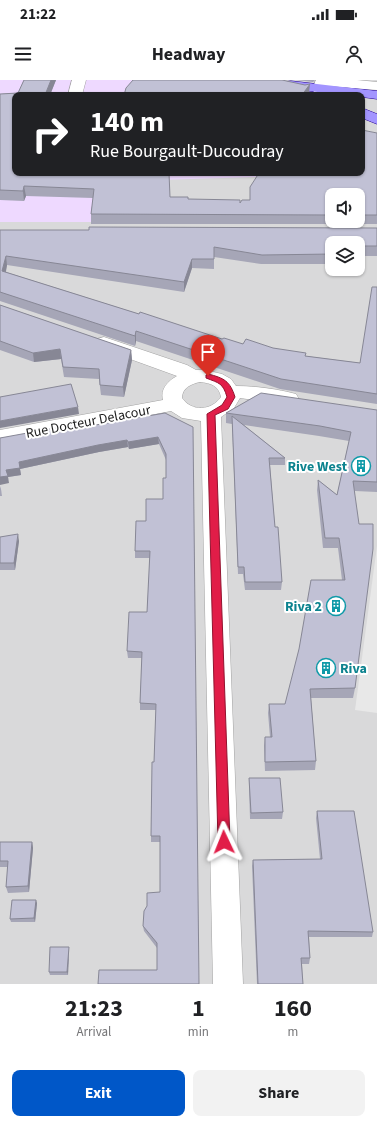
<!DOCTYPE html>
<html lang="en">
<head>
<meta charset="utf-8">
<style>
  :root { --surface:#fff; --page:#f2f2f2; --text:#202124; --muted:#757577; --accent:#0057c8 }
  body { margin:0; font-family:"Source Sans 3",sans-serif; background:var(--page); color:var(--text); height:100vh; display:flex; flex-direction:column; font-size:15px; white-space:nowrap }
  * { box-sizing:border-box; margin:0 }
  p { font-size:13px; color:var(--muted) }
  .icon { flex:none; width:22px; height:22px; fill:none; stroke:currentColor; stroke-width:2; stroke-linecap:round; stroke-linejoin:round }
  .map { position:relative; height:904px; overflow:hidden }
  .side { display:flex; flex-direction:column; background:var(--surface); flex:1 }
  .side>* { flex:none }
  .guide { position:absolute; left:12px; top:12px; width:353px; height:84px; border-radius:8px; box-shadow:0 1px 3px #0004; background:#202124; color:#fff; overflow:hidden }
  .tools { position:absolute; left:325px; top:108px; display:grid; gap:8px }
  .tools a { display:grid; place-items:center; width:40px; height:40px; border-radius:8px; background:var(--surface); box-shadow:0 1px 3px #0004; font-size:20px }
  .pin { position:absolute; display:grid; place-items:center; width:34px; height:34px; color:#fff; margin:-41px -17px; border-radius:50% 50% 50% 0; rotate:-45deg; box-shadow:0 0 4px #0007 }
  .pin .icon { rotate:45deg }
  .me { position:absolute; width:44px; margin:-22px; rotate:358deg; stroke-linejoin:round; filter:drop-shadow(0 0 3px #0008) }
  .turn { display:flex; align-items:center; gap:14px; height:84px; padding:0 12px; font-size:18px }
  .turn .icon { width:52px; height:52px; stroke-width:2.5 }
  .turn b { display:block; font-size:28px; line-height:34px }
  .eta { display:flex; justify-content:space-evenly; align-items:center; height:68px; text-align:center }
  .eta b { font-size:24px; font-weight:700; line-height:28px }
  .button { display:flex; gap:8px; margin-top:auto; padding:8px 12px }
  .button a { flex:1; height:46px; border-radius:8px; background:var(--accent); color:#fff; font-size:16px; font-weight:700; line-height:46px; text-align:center }
  .button a+a { background:var(--page); color:var(--text) }
  .status { display:flex; justify-content:space-between; align-items:center; height:28px; padding:0 20px; background:var(--surface); direction:ltr }
  .status svg { height:11px; fill:currentColor }
  header { display:flex; justify-content:space-between; align-items:center; height:52px; padding:0 12px; background:var(--surface); font-size:18px; font-weight:700 }
  .map>svg:first-child { display:block }
  .residential { fill:#d9d9da; fill-rule:evenodd }
  .education { fill:#eed9ff }
  .parking { fill:#e8e8e8 }
  .lines { fill:none; stroke-linecap:round; stroke-linejoin:round }
  .minor-casing { stroke:#a3a3a3; stroke-width:1 }
  .major-casing { stroke:#230094; stroke-width:1 }
  .minor { fill:#fff; fill-rule:evenodd }
  .major { fill:#a395ff; fill-rule:evenodd }
  .wall { fill:#a6a6b7; fill-rule:evenodd }
  .shaded-wall { fill:#878795 }
  .building { fill:#c1c1d5; stroke:#878795 }
  .route { fill:#e11d48; stroke:#92132f }
  .labels { text-anchor:middle; stroke-width:4; stroke-linejoin:round; paint-order:stroke }
  .street-label { font-size:14px; fill:#1c1c1c; stroke:#fff }
  .culture-label { font-size:14px; font-weight:bold; fill:#0d838f; stroke:#fff; text-anchor:end }
</style>
</head>
<body>
<div class="status"><b>21:22</b><svg viewBox="0 0 49 12"><path d="M0 12V9h3v3zM5 12V6h3v6zM10 12V3h3v9zM15 12V0h3v12zM26 1h20v11H26zM47 4h2v5h-2z"/></svg></div>
<header><svg class="icon" aria-label="menu" viewBox="0 0 24 24"><path d="M4 6h16M4 12h16M4 18h16"/></svg>Headway<svg class="icon" aria-label="person" viewBox="0 0 24 24"><circle cx="12" cy="8" r="4"/><path d="M4 21q1-7 8-7t8 7"/></svg></header>
<div class="map">
<svg width="377" height="904" viewBox="0 0 377 904">
  <rect width="100%" height="100%" fill="#e4e1ee"/>
  <path class="residential" d="M 213,0 L 377,0 L 377,904 L 0,904 L 0,142 L 92,142 L 97,97 L 259,93 L 362,93 L 362,15 L 203,15 ZM 332,115 L 358,115 L 358,141 L 332,141 ZM 332,163 L 358,163 L 358,189 L 332,189 Z"/>
  <path class="education" d="M 0,0 L 213,0 L 203,15 L 15,15 L 15,93 L 259,93 L 258,97 L 159,100 L 92,142 L 0,142 Z"/>
  <path class="parking" d="M 377,466 L 377,633 L 355,630 Z"/>
  <g class="lines">
    <defs>
      <g id="minor">
        <path d="M 72,0 L 86,0 L 82,15 L 68,15 Z"/>
        <path d="M 316,0 L 357,0 L 377,2 L 377,10 L 327,6 L 324,12 L 319,13 L 314,12 L 312,9 Z"/>
        <path d="M 104,257 L 187,285 L 196,290 L 205,290 L 222,294 L 231,299 L 236,306 C 256,306 277,309 296,314 L 299,319 L 296,324 L 289,325 L 240,318 L 234,328 L 221,337 L 243,904 L 213,904 L 201,341 L 182,338 L 171,331 L 0,364 L 0,350 L 163,320 C 160,309 168,301 177,296 L 97,267 L 95,263 L 97,259 ZM 200,302 C 211,303 219,306 221,317 C 211,331 192,332 182,318 C 182,308 191,304 200,302 Z"/>
      </g>
      <g id="major">
        <path d="M 291,1 L 377,11 L 377,19 L 362,17 L 362,15 L 341,15 L 286,8 L 284,5 L 286,2 Z"/>
        <path d="M 362,28 L 377,34 L 377,44 L 362,38 Z"/>
      </g>
    </defs>
    <use href="#minor" class="minor-casing"/>
    <use href="#major" class="major-casing"/>
    <use href="#minor" class="minor"/>
    <use href="#major" class="major"/>
  </g>
  <g class="wall">
    <path d="M 24,0 L 56,0 L 50,15 L 15,15 L 170,117 L 188,119 L 240,123 L 250,120 L 250,107 L 377,53 L 377,144 L 91,144 L 91,134 L 93,118 L 26,116 L 24,121 L 0,120 L 0,14 L 18,13 ZM 332,115 L 358,115 L 358,141 L 332,141 Z"/>
    <path d="M 297,0 L 315,0 L 313,2 Z"/>
    <path d="M 377,148 L 377,176 L 358,176 L 358,163 L 332,163 L 332,184 L 261,184 L 214,177 L 214,189 L 192,188 L 184,212 L 7,185 L 6,192 L 139,234 L 222,259 L 243,264 L 273,268 L 306,276 L 360,283 L 377,207 L 377,324 L 280,309 L 136,261 L 135,266 L 0,221 L 0,150 L 89,150 Z"/>
    <path d="M 0,225 L 131,270 L 132,280 L 124,317 L 101,315 L 99,299 L 64,297 L 61,279 L 34,282 L 0,270 Z"/>
    <path d="M 377,330 L 377,412 L 355,411 L 355,608 L 353,618 L 311,618 L 316,681 L 315,690 L 265,691 L 264,666 L 265,657 L 270,657 L 268,633 L 269,624 L 285,624 L 342,500 L 338,468 L 323,468 L 317,410 L 318,400 L 337,415 L 349,361 L 319,356 L 244,345 L 285,378 L 285,385 L 270,385 L 275,447 L 282,502 L 281,510 L 245,510 L 243,494 L 238,494 L 232,344 L 226,343 L 226,333 Z"/>
    <path d="M 84,347 L 193,347 L 157,890 L 157,868 L 144,851 L 143,846 L 160,812 L 160,762 L 151,762 L 151,756 L 156,630 L 140,630 L 140,623 L 142,578 L 128,578 L 127,571 L 147,532 L 150,478 L 135,478 L 135,471 L 146,441 L 163,419 L 166,398 L 166,380 L 159,364 L 129,369 L 128,367 L 99,372 L 20,389 L 21,395 L 8,397 L 9,403 L 0,358 Z"/>
    <path d="M 0,406 L 1,409 L 2,416 L 0,416 Z"/>
    <path d="M 0,457 L 19,461 L 15,490 L 0,490 Z"/>
    <path d="M 249,698 L 283,732 L 282,739 L 250,739 L 249,705 Z"/>
    <path d="M 317,731 L 373,852 L 372,857 L 309,857 L 310,878 L 309,884 L 302,884 L 303,904 L 257,904 L 252,786 L 253,780 L 320,779 L 316,738 Z"/>
    <path d="M 0,762 L 32,762 L 33,768 L 29,812 L 8,813 L 6,807 L 8,787 L 0,787 Z"/>
    <path d="M 37,823 L 35,842 L 11,842 L 10,839 Z"/>
    <path d="M 69,870 L 68,895 L 50,895 L 49,892 Z"/>
  </g>
  <g class="shaded-wall">
    <path d="M 51,0 L 56,0 L 50,15 L 45,15 Z"/>
    <path d="M 310,4 L 309,13 L 308,15 L 302,15 Z"/>
    <path d="M 24,106 L 26,116 L 24,121 L 23,111 Z"/>
    <path d="M 6,176 L 7,185 L 4,200 L 2,191 Z"/>
    <path d="M 192,179 L 192,188 L 184,212 L 184,202 Z"/>
    <path d="M 136,251 L 136,261 L 135,266 L 135,256 Z"/>
    <path d="M 60,269 L 61,279 L 34,282 L 33,273 Z"/>
    <path d="M 131,270 L 132,280 L 124,317 L 123,307 Z"/>
    <path d="M 78,327 L 79,334 L 0,348 L 0,341 Z"/>
    <path d="M 158,357 L 159,364 L 129,369 L 128,362 Z"/>
    <path d="M 127,360 L 128,367 L 99,372 L 20,389 L 21,395 L 8,397 L 9,403 L 0,405 L 0,397 L 6,390 L 19,382 L 98,365 Z"/>
    <path d="M 18,454 L 19,461 L 15,490 L 14,483 Z"/>
    <path d="M 32,762 L 33,768 L 29,812 L 28,806 Z"/>
    <path d="M 36,820 L 37,823 L 35,842 L 34,838 Z"/>
    <path d="M 69,867 L 69,870 L 68,895 L 67,892 Z"/>
  </g>
  <g class="building">
    <path d="M 24,0 L 51,0 L 45,15 L 15,15 L 15,93 L 169,93 L 170,117 L 188,117 L 188,119 L 240,120 L 240,123 L 242,120 L 250,120 L 250,107 L 259,93 L 362,93 L 362,50 L 377,53 L 377,135 L 358,135 L 358,115 L 332,115 L 332,135 L 91,134 L 94,109 L 24,106 L 23,111 L 0,110 L 0,14 L 18,13 Z"/>
    <path d="M 133,0 L 282,0 L 305,5 L 310,4 L 302,15 L 234,15 L 230,14 L 230,15 L 124,15 L 126,8 Z"/>
    <path d="M 89,147 L 377,148 L 377,166 L 358,166 L 358,163 L 332,163 L 332,174 L 262,175 L 214,167 L 214,179 L 192,179 L 184,202 L 6,176 L 2,191 L 139,234 L 140,232 L 222,259 L 224,258 L 243,264 L 246,259 L 273,268 L 306,273 L 305,276 L 360,283 L 372,207 L 377,207 L 377,314 L 281,299 L 136,251 L 135,256 L 0,212 L 0,150 L 89,150 Z"/>
    <path d="M 0,225 L 131,270 L 123,307 L 100,305 L 99,289 L 63,287 L 60,269 L 33,273 L 0,261 Z"/>
    <path d="M 71,304 L 78,327 L 0,341 L 0,317 Z"/>
    <path d="M 261,313 L 377,330 L 377,402 L 353,401 L 359,444 L 373,444 L 373,469 L 355,608 L 310,609 L 316,681 L 265,682 L 265,657 L 272,657 L 269,624 L 285,624 L 299,569 L 311,500 L 345,500 L 339,458 L 325,458 L 318,400 L 337,415 L 351,352 L 320,346 L 226,333 Z"/>
    <path d="M 165,333 L 193,347 L 199,904 L 98,904 L 99,890 L 157,890 L 157,863 L 143,846 L 144,831 L 147,826 L 147,813 L 160,812 L 160,756 L 151,756 L 152,682 L 154,682 L 156,624 L 140,623 L 142,572 L 127,571 L 129,532 L 147,532 L 150,471 L 135,471 L 136,441 L 146,441 L 146,419 L 163,419 L 163,398 L 166,398 L 166,374 L 158,357 L 128,362 L 127,360 L 98,365 L 19,382 L 20,388 L 6,390 L 8,396 L 0,397 L 0,358 L 82,343 L 84,347 Z"/>
    <path d="M 232,336 L 285,378 L 269,378 L 275,447 L 278,447 L 282,502 L 245,502 L 244,487 L 238,487 Z"/>
    <path d="M 18,454 L 14,483 L 0,483 L 0,457 Z"/>
    <path d="M 249,698 L 280,698 L 283,732 L 251,733 Z"/>
    <path d="M 317,731 L 354,731 L 373,852 L 308,851 L 310,878 L 301,878 L 303,904 L 258,904 L 253,780 L 322,779 Z"/>
    <path d="M 0,762 L 32,762 L 28,806 L 6,807 L 8,781 L 0,781 Z"/>
    <path d="M 12,820 L 36,820 L 34,838 L 10,839 Z"/>
    <path d="M 50,867 L 69,867 L 67,892 L 49,892 Z"/>
  </g>
  <path class="route" d="M 208,294 C 224,298 230,301 235,317 L 228,329 L 215,335 L 230,762 L 228,766 L 224,768 L 220,766 L 218,762 L 207,334 L 222,325 L 227,317 C 223,303 219,303 206,298 L 206,295 Z"/>
  <defs>
    <symbol id="building-ring" viewBox="-11 -11 22 22"><circle r="9.5" fill="#fff" stroke="#0f9aa8" stroke-width="1.5"/><path d="M-4-6H4V6H1V3H-1V6H-4ZM-2.5-4.3h1.7v1.8h-1.7ZM.8-4.3h1.7v1.8H.8ZM-2.5-1h1.7V.8h-1.7ZM.8-1h1.7V.8H.8Z" fill="#0f9aa8"/></symbol>
  </defs>
  <g fill-rule="evenodd">
    <use href="#building-ring" x="350" y="375" width="22" height="22"/>
    <use href="#building-ring" x="325" y="515" width="22" height="22"/>
    <use href="#building-ring" x="315" y="577" width="22" height="22"/>
  </g>
  <g class="labels">
    <g class="street-label">
      <text transform="translate(88 341) rotate(-11)" y="5">Rue Docteur Delacour</text>
    </g>
    <g class="culture-label">
      <text x="347" y="391">Rive West</text>
      <text x="322" y="531">Riva 2</text>
      <text x="340" y="593" text-anchor="start">Riva</text>
    </g>
  </g>
</svg>
<div class="tools">
<a><svg class="icon" aria-label="sound" viewBox="0 0 24 24"><path d="M4 9h4l5-4v14l-5-4H4zM17 9q2 3 0 6"/></svg></a>
<a><svg class="icon" aria-label="layers" viewBox="0 0 24 24"><path d="M12 4l9 5-9 5-9-5zM3 14l9 5 9-5"/></svg></a>
</div>
<div class="pin" style="left:208px;top:296px;background:#d93025"><svg class="icon" aria-label="arrive" viewBox="0 0 24 24"><path d="M6 21V4h12l-3 4 3 4H6"/></svg></div>
<svg class="me" style="left:224px;top:762px" viewBox="-20 -20 40 40"><path d="M0-17L14 15 0 8-14 15z" fill="#e11d48" stroke="#fff" stroke-width="4"/></svg>
<div class="guide">
<div class="turn"><svg class="icon" aria-label="right" viewBox="0 0 24 24"><path d="M7 20v-9h11M14 6l5 5-5 5"/></svg><div><b>140 m</b>Rue Bourgault-Ducoudray</div></div>
</div>
</div>
<section class="side">
<div class="eta">
<div><b>21:23</b><p>Arrival</p></div>
<div><b>1</b><p>min</p></div>
<div><b>160</b><p>m</p></div>
</div>
<div class="button"><a>Exit</a><a>Share</a></div>
</section>
</body>
</html>
